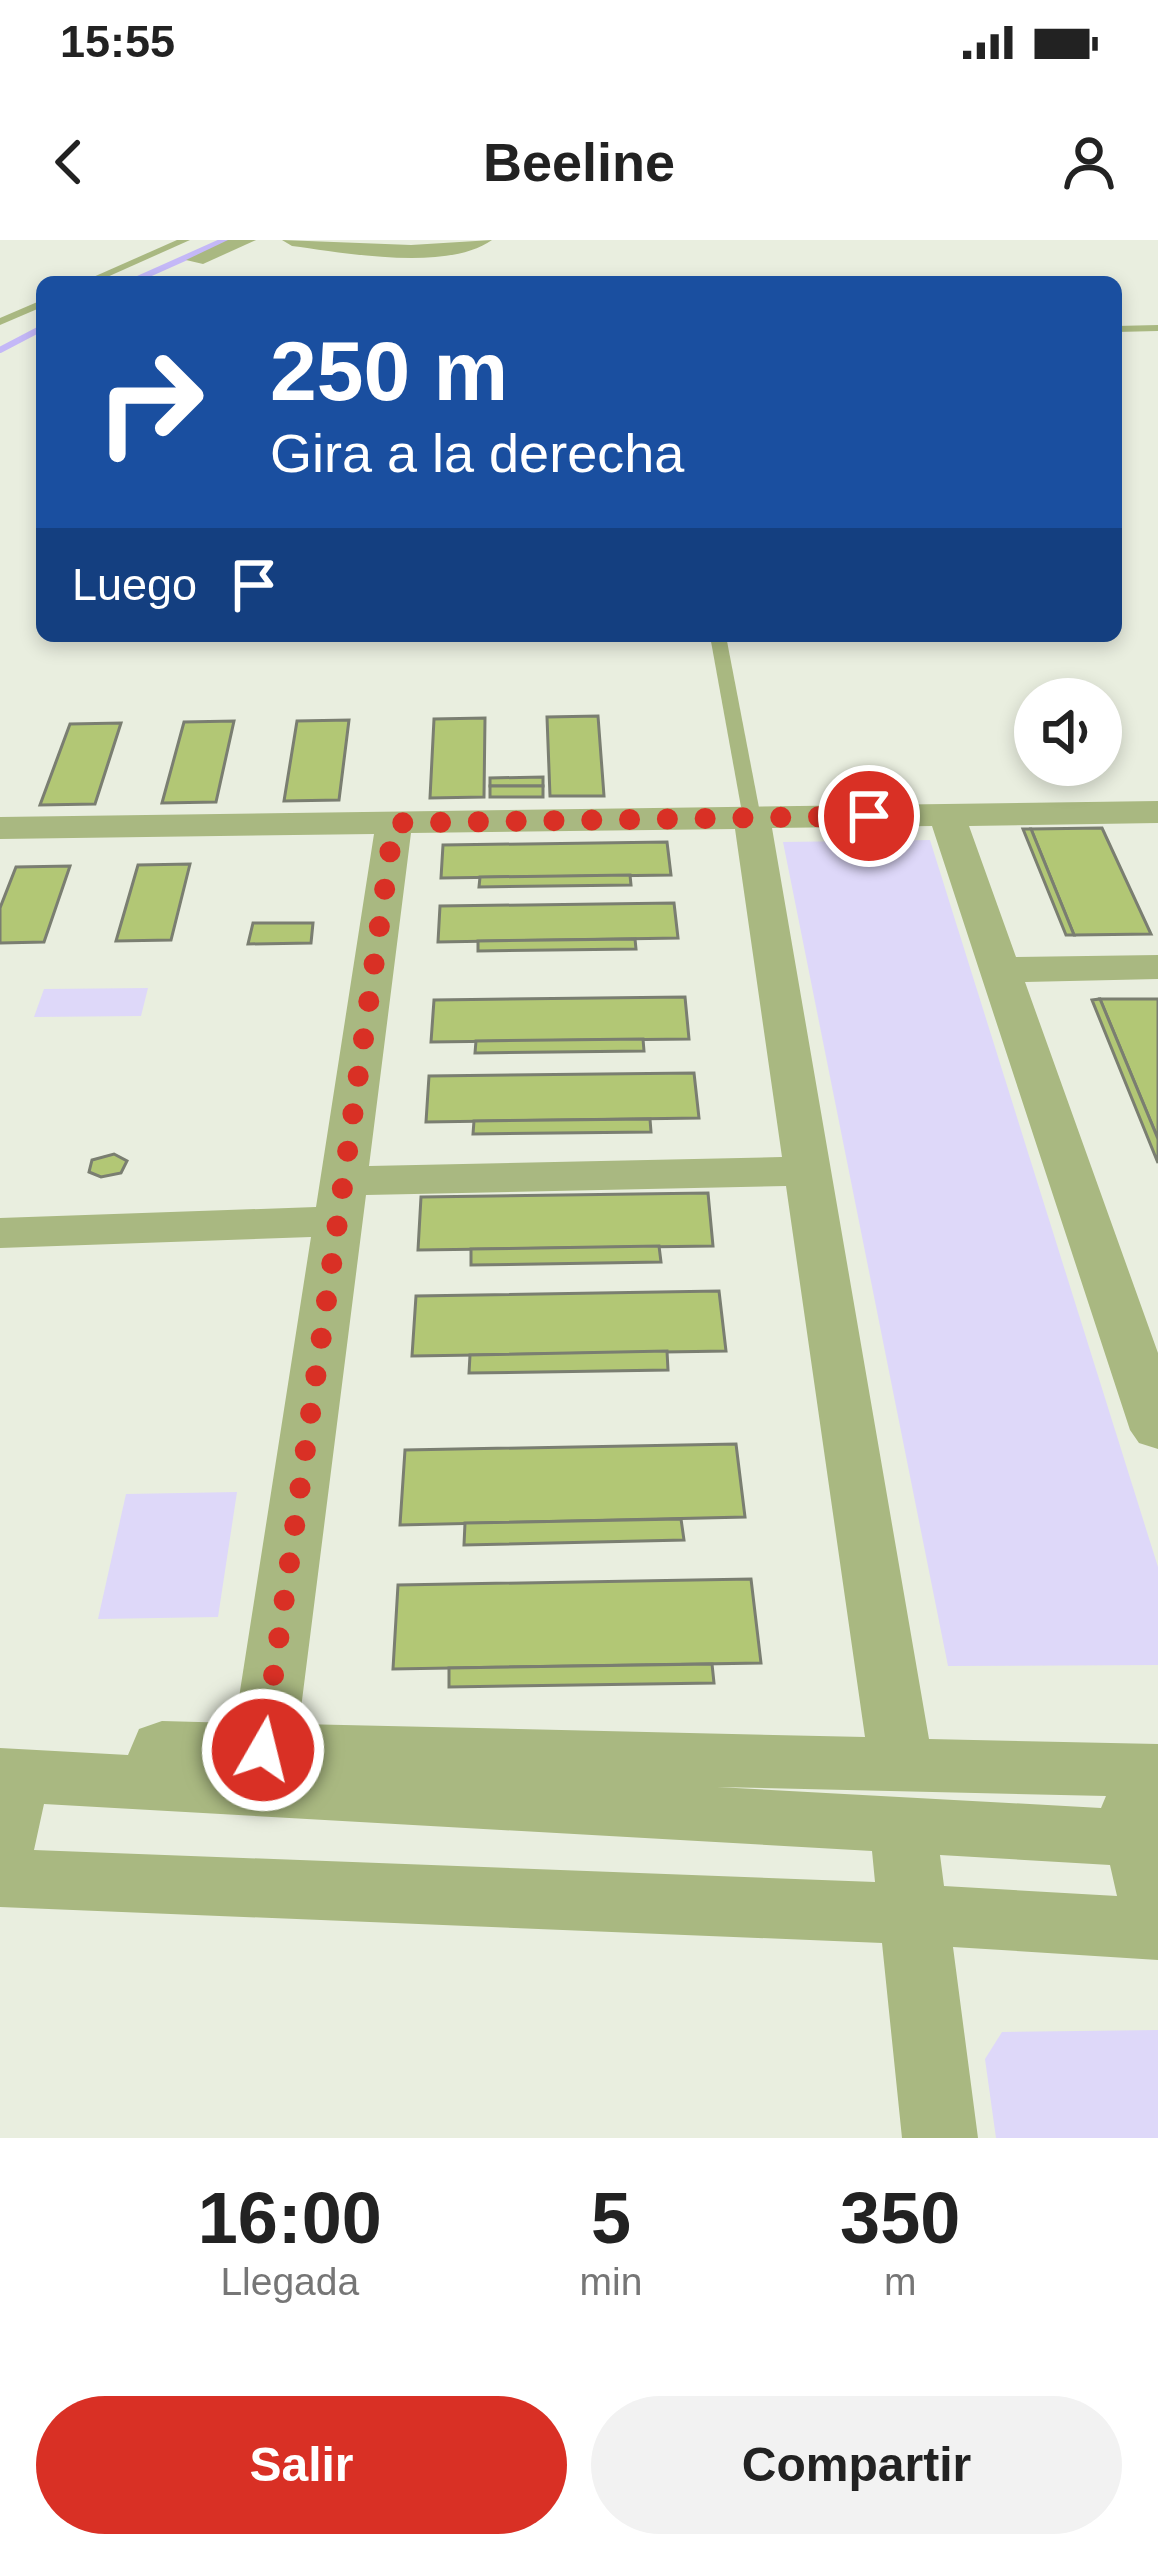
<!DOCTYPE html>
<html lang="es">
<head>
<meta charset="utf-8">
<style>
  :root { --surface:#fff; --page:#f2f2f2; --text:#222; --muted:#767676; --accent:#d93025 }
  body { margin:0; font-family:Helvetica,sans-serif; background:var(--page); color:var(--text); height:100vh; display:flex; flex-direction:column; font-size:45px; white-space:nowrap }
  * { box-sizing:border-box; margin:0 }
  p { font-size:39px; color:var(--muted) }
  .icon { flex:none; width:66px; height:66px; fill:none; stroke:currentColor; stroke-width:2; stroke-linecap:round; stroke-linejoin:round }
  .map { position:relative; height:1898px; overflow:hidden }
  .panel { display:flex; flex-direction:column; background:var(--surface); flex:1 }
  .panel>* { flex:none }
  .banner { position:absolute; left:36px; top:36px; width:1086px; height:366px; border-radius:18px; box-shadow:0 6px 18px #0003; background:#1a4fa0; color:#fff; overflow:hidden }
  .controls { position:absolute; left:1014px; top:438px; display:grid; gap:24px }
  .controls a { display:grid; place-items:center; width:108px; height:108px; border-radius:50%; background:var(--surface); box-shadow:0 6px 18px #0003; font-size:60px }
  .pin { position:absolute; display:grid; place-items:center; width:102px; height:102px; color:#fff; margin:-51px; border:6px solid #fff; border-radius:50%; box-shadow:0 3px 12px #0007 }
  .me { position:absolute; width:132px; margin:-66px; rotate:8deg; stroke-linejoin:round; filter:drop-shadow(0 0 9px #0008) }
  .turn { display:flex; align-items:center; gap:42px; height:252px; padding:0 36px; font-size:54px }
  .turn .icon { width:156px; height:156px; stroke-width:2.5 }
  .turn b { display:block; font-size:84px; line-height:102px }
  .then { display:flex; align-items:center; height:114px; padding:0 36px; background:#0003; gap:24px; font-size:45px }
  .eta { display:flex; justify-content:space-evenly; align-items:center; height:204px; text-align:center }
  .eta b { font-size:72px; font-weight:700; line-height:84px }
  .primary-button { display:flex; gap:24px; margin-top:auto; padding:24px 36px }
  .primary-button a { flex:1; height:138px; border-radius:72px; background:var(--accent); color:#fff; font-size:48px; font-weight:700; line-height:138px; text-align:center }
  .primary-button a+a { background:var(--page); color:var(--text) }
  .status { display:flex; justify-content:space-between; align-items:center; height:84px; padding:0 60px; background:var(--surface); direction:ltr }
  .status svg { height:33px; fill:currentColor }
  header { display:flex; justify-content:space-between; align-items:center; height:156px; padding:0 36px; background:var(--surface); font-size:54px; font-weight:700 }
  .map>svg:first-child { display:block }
  .green { fill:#ded8f9 }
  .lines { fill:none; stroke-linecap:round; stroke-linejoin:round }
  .stream { stroke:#c4b8f7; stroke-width:6 }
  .building { fill:#b2c775; stroke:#7a7e71; stroke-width:3 }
  .service { fill:#a9b881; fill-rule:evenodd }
  .minor { fill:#a9b881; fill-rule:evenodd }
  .route { stroke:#d93025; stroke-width:21; stroke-dasharray:0 37.8 }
</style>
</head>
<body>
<div class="status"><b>15:55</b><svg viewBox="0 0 49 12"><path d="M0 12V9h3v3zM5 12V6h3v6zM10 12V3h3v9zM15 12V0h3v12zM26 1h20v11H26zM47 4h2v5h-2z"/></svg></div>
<header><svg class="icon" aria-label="back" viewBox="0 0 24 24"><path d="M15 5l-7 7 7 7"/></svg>Beeline<svg class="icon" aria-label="person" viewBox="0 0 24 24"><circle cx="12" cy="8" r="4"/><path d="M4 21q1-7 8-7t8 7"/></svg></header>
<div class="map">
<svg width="1158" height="1898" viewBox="0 0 1158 1898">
  <rect width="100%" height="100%" fill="#e9eedf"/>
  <g class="green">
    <path d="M 930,600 L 1158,1327 L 1158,1425 L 948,1426 L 783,602 Z"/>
    <path d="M 148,748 L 141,776 L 34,777 L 44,749 Z"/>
    <path d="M 237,1252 L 218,1377 L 98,1379 L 126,1254 Z"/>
    <path d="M 1158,1790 L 1158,1898 L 996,1898 L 985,1819 L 1002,1792 Z"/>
  </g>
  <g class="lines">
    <g class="stream">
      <path d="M 131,42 L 225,0"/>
      <path d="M 0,110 L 42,88"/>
    </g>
  </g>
  <g class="building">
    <path d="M 598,476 L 604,556 L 550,556 L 547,477 Z"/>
    <path d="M 485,478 L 484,557 L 430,558 L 434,479 Z"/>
    <path d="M 349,480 L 339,560 L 284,561 L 297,481 Z"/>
    <path d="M 234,481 L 216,562 L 162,563 L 184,482 Z"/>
    <path d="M 121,483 L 95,564 L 40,565 L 70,484 Z"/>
    <path d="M 543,537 L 543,546 L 490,546 L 490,538 Z"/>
    <rect x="490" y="546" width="53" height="11"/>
    <path d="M 1102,588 L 1151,694 L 1074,695 L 1031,589 Z"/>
    <path d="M 1023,589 L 1031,589 L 1074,695 L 1066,695 Z"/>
    <path d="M 667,602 L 671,635 L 441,638 L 443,605 Z"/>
    <path d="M 190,624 L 171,700 L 116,701 L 138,625 Z"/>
    <path d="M 70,626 L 44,702 L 0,703 L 0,668 L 16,627 Z"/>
    <path d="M 630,635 L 631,645 L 479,647 L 480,637 Z"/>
    <path d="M 674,663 L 678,698 L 438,702 L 440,666 Z"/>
    <path d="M 253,683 L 313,683 L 311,703 L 248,704 Z"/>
    <path d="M 635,699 L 636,709 L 478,711 L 478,701 Z"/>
    <path d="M 685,757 L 689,799 L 431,802 L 434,760 Z"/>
    <path d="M 1100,759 L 1158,759 L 1158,899 Z"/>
    <path d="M 1100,759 L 1158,899 L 1158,923 L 1092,760 Z"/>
    <path d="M 643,799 L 644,811 L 475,813 L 476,801 Z"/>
    <path d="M 694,833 L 699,878 L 426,882 L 429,836 Z"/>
    <path d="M 650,879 L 651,892 L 473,894 L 474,881 Z"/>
    <path d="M 114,914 L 127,921 L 121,933 L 101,937 L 89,932 L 92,920 Z"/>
    <path d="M 708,953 L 713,1006 L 418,1010 L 421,957 Z"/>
    <path d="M 659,1006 L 661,1022 L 471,1025 L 471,1009 Z"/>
    <path d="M 719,1051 L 726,1111 L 412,1116 L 416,1056 Z"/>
    <path d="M 667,1111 L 668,1130 L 469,1133 L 470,1115 Z"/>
    <path d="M 736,1204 L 745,1277 L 400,1285 L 405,1210 Z"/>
    <path d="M 681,1279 L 684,1300 L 464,1305 L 465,1283 Z"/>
    <path d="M 751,1339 L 761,1423 L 393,1429 L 398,1345 Z"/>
    <path d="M 712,1424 L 714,1443 L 449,1447 L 449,1428 Z"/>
  </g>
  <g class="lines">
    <g class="service">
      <path d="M 177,0 L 190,0 L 96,42 L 82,42 Z"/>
      <path d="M 42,60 L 42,67 L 0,85 L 0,78 Z"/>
      <path d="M 1158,85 L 1158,91 L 1116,92 L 1116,86 Z"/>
      <path d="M 710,396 L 726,396 L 761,578 L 752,584 L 743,578 Z"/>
    </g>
    <g class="minor">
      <path d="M 228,0 L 256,0 L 203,24 L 186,20 Z"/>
      <path d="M 282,0 L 411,5 L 492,0 C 447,32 345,13 292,6 Z"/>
      <path d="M 1158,561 L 1158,583 L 969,586 L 1016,717 L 1158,715 L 1158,739 L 1025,742 L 1158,1113 L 1158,1209 L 1139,1203 L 1130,1190 L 932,586 L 772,588 L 929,1499 L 1158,1504 L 1158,1720 L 953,1707 L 978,1898 L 902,1898 L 882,1703 L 0,1667 L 0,1508 L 128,1515 L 139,1489 L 162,1481 L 235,1483 L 311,997 L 0,1008 L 0,978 L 316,967 L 374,594 L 0,599 L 0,577 ZM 735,589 L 782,917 L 369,926 L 411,593 ZM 786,946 L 865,1497 L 299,1484 L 366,955 ZM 717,1547 L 1106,1556 L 1101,1568 ZM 44,1564 L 872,1611 L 875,1642 L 34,1610 ZM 940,1615 L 1110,1625 L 1117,1656 L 944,1646 Z"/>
    </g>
  </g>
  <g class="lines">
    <path class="route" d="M 263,1510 L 394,583 L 869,576"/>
  </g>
</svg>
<div class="controls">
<a><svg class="icon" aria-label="sound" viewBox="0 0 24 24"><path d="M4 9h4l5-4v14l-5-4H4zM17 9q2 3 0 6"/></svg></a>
</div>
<div class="pin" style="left:869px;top:576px;background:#d93025"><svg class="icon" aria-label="arrive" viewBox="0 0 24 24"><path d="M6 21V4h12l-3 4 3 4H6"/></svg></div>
<svg class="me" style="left:263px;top:1510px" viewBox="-20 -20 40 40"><circle r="17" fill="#d93025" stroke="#fff" stroke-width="3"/><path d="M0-11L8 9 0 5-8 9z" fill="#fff"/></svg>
<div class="banner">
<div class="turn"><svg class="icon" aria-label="right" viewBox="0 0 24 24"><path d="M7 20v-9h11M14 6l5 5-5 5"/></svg><div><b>250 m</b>Gira a la derecha</div></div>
<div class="then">Luego<svg class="icon" aria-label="arrive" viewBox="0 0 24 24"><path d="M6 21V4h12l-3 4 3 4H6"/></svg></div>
</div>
</div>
<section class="panel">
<div class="eta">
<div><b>16:00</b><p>Llegada</p></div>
<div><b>5</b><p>min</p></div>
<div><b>350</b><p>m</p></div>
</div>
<div class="primary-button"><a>Salir</a><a>Compartir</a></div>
</section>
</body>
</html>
